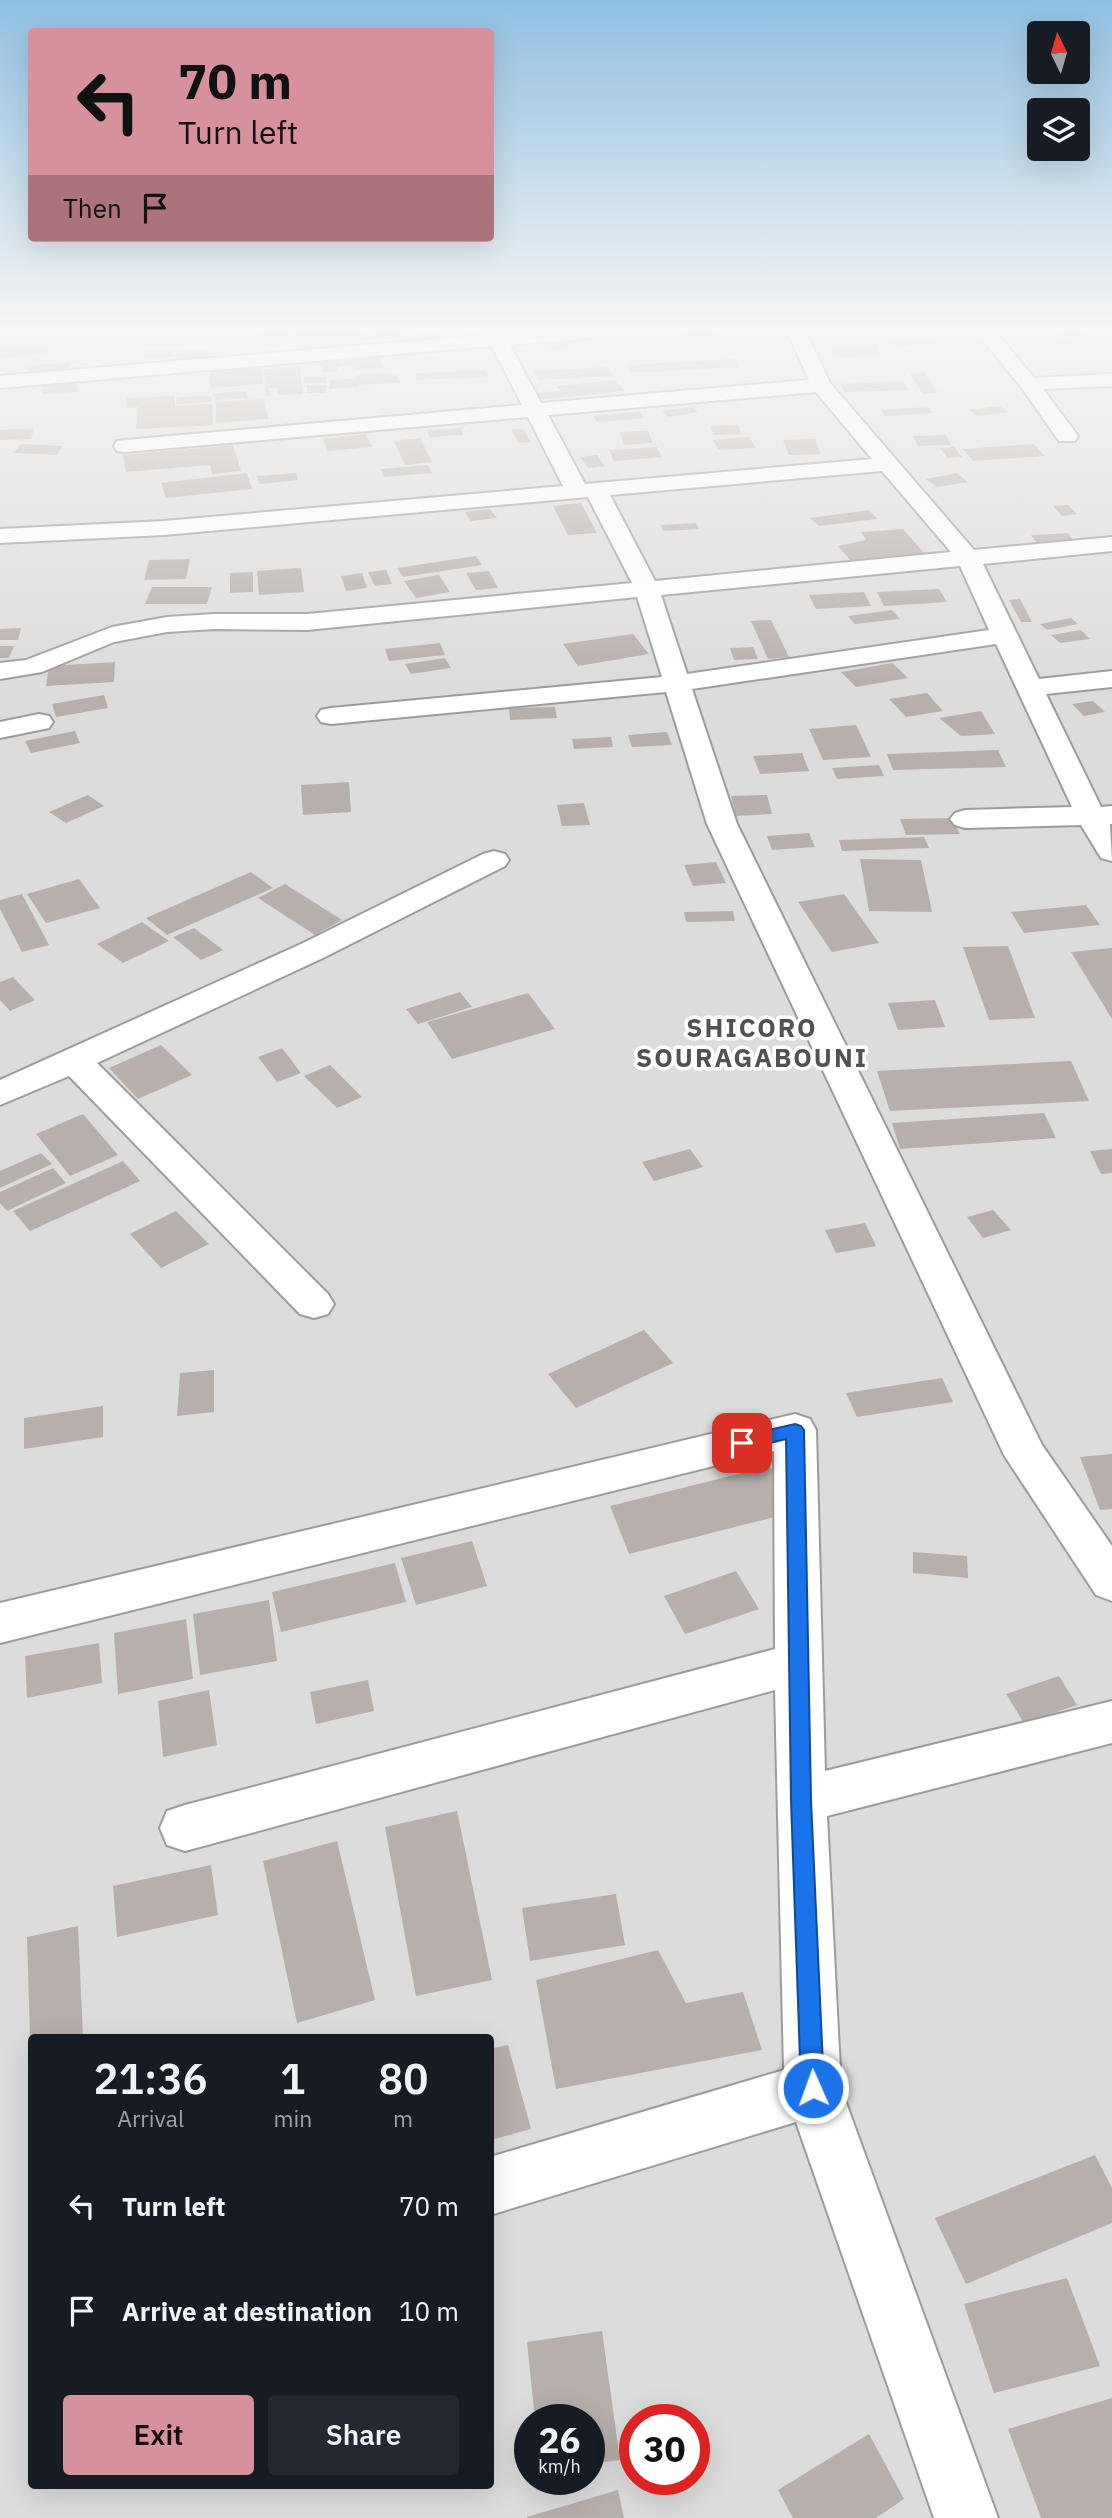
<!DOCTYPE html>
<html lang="en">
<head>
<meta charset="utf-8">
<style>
  :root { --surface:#171b24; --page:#242831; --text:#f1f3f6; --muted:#9ea1a6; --accent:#d6919c }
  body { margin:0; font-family:"IBM Plex Sans",sans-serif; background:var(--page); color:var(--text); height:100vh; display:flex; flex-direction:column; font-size:26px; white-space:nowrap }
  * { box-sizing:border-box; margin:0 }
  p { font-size:23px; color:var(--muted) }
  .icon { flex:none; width:38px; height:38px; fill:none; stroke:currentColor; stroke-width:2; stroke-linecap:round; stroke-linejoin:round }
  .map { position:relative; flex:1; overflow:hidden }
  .details { position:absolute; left:28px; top:2034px; width:466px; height:455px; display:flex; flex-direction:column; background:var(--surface); border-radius:7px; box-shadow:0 7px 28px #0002 }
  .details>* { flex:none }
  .top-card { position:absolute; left:28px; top:28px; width:466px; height:214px; border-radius:7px; box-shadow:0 7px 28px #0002; background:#d6919c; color:#111; overflow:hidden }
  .needle { width:46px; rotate:355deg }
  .fabs { position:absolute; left:1027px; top:21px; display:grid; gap:14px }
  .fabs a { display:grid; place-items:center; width:63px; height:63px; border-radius:7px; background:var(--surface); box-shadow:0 7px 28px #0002; font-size:35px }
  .speed { position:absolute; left:514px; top:2404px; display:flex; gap:14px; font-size:35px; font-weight:700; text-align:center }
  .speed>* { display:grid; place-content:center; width:91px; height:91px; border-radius:50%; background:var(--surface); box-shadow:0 7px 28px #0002; line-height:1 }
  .speed small { font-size:18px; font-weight:400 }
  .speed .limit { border:10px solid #d22; background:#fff; color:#111 }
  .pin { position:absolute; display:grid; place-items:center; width:60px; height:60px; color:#fff; margin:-30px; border-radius:14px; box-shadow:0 4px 10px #0006 }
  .me { position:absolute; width:77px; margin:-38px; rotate:358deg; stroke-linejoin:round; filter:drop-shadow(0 0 5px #0008) }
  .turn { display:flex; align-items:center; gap:24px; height:147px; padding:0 35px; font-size:32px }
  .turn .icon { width:91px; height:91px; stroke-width:2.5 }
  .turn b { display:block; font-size:49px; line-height:60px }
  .then { display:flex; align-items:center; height:66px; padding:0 35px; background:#0003; gap:14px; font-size:26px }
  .eta { display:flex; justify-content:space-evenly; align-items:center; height:119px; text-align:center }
  .eta b { font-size:42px; font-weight:600; line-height:49px }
  .action { display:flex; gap:14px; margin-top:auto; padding:14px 35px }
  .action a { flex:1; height:80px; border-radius:7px; background:var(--accent); color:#111; font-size:28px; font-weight:600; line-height:80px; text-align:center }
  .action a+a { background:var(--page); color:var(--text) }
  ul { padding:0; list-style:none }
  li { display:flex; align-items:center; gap:21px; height:105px; padding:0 35px }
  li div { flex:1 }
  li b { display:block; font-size:26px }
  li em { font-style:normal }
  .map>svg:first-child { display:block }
  .residential { fill:#dddcdc; fill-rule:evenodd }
  .building { fill:#b7afac }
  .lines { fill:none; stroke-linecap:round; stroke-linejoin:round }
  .street-casing { stroke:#9c9c9c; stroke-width:4 }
  .street { fill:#fff; fill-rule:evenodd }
  .route { fill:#1a73e8; stroke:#114b97; stroke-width:2 }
  .labels { text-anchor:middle; stroke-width:7; stroke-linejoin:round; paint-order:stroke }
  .district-label { font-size:26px; font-weight:bold; letter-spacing:2px; fill:#525252; stroke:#fff }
</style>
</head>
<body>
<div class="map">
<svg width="1112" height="2518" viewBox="0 0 1112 2518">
  <rect width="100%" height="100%" fill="#eeeae6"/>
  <path class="residential" d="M 0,332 L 1112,332 L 1112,2518 L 0,2518 ZM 32,2037 L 490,2037 L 490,2485 L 32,2485 ZM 530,2420 L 590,2420 L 590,2480 L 530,2480 ZM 635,2420 L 695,2420 L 695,2480 L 635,2480 Z"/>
  <g class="building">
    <path d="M 258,332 L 288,332 L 288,337 L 258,338 Z"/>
    <path d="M 293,332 L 365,332 L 367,340 L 295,344 Z"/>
    <path d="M 371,332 L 402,332 L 404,338 L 374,340 Z"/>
    <path d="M 680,332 L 715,332 L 723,341 L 691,344 Z"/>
    <path d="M 1084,332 L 1096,342 L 1059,345 L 1048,335 Z"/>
    <path d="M 437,333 L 439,340 L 408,341 L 406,335 Z"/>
    <path d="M 932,338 L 937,344 L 895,347 L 890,341 Z"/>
    <path d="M 563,342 L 571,347 L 551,351 L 543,345 Z"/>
    <path d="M 831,345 L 876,345 L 882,356 L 837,357 Z"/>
    <path d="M 44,346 L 45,354 L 0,358 L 0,349 Z"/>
    <path d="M 209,349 L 208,357 L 176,358 L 178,350 Z"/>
    <path d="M 175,350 L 174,357 L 143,358 L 144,351 Z"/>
    <path d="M 378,356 L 384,368 L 354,370 L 352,365 L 337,367 L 339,371 L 322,372 L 319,360 Z"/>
    <path d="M 735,359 L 740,367 L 630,373 L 626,365 Z"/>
    <path d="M 71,363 L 70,372 L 27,375 L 29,365 Z"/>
    <path d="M 300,367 L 303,394 L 277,395 L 277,388 L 269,388 L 270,396 L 266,396 L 264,369 Z"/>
    <path d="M 609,367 L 613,376 L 538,380 L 534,371 Z"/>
    <path d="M 261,368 L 264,384 L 210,388 L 209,372 Z"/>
    <path d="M 486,370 L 488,377 L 417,380 L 415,373 Z"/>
    <path d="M 924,372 L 938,393 L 923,394 L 909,373 Z"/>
    <path d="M 396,373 L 400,383 L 358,385 L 356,375 Z"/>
    <path d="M 304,377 L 327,377 L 326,383 L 303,383 Z"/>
    <path d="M 356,379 L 358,387 L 329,389 L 329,380 Z"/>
    <path d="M 616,380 L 625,391 L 536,400 L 531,393 L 561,391 L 557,386 Z"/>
    <path d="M 903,381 L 909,390 L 845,392 L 840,384 Z"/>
    <path d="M 77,383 L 78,392 L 43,394 L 43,385 Z"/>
    <rect x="307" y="385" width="19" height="8"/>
    <path d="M 246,391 L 248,398 L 215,400 L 214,393 Z"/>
    <path d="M 175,396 L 175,406 L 212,404 L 213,425 L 136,429 L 138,407 L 126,408 L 127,398 Z"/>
    <path d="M 212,396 L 211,402 L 176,404 L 177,397 Z"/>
    <path d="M 263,399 L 268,419 L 216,423 L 216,402 Z"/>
    <path d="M 1000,406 L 1009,412 L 978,416 L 969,410 Z"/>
    <path d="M 692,407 L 698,412 L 668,417 L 662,411 Z"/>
    <path d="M 928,407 L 933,413 L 885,416 L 881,410 Z"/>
    <path d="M 640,412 L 644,418 L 597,422 L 593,416 Z"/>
    <path d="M 738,425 L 741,434 L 713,435 L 711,426 Z"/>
    <path d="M 461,428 L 463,435 L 430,437 L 427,431 Z"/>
    <path d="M 34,429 L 31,439 L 0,440 L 0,430 Z"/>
    <path d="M 523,429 L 531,442 L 519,443 L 511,430 Z"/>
    <path d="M 648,431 L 653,443 L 624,445 L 620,432 Z"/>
    <path d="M 366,434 L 372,447 L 328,451 L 323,439 Z"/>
    <path d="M 946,435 L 951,445 L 918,446 L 913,436 Z"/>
    <path d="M 749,437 L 756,448 L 719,450 L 713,440 Z"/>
    <path d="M 420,438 L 432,462 L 405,465 L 394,441 Z"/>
    <path d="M 815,439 L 821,454 L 789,455 L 783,440 Z"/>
    <path d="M 21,444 L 63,446 L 57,455 L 14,453 Z"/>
    <path d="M 1034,444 L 1045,456 L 973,461 L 963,449 Z"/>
    <path d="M 233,445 L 241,471 L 212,474 L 210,465 L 126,472 L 123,455 Z"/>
    <path d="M 657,447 L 662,457 L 614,461 L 609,450 Z"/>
    <path d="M 954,447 L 962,457 L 948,458 L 940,448 Z"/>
    <path d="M 597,455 L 605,466 L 588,468 L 580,457 Z"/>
    <path d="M 428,465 L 432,473 L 384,477 L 381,469 Z"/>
    <path d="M 247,473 L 252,489 L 166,498 L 161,483 Z"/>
    <path d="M 296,473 L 298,480 L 259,484 L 257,476 Z"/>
    <path d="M 957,473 L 968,482 L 937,487 L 926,479 Z"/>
    <path d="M 581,503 L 597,533 L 568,535 L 553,506 Z"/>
    <path d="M 1068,505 L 1077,514 L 1062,516 L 1053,506 Z"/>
    <path d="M 490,509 L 497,518 L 471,521 L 465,512 Z"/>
    <path d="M 869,510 L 877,519 L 819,526 L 810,518 Z"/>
    <path d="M 696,523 L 699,529 L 663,531 L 661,525 Z"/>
    <path d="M 903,529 L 925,554 L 851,561 L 838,546 L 866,540 L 861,532 Z"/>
    <path d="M 1068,533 L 1073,540 L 1036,542 L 1031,535 Z"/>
    <path d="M 476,556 L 482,565 L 403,577 L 397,568 Z"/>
    <path d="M 190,559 L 186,579 L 144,580 L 149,560 Z"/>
    <path d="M 301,568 L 304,592 L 259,595 L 257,571 Z"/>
    <path d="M 386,570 L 392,584 L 375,586 L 368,572 Z"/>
    <path d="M 489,571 L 498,588 L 476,590 L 466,573 Z"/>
    <path d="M 253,572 L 253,592 L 230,593 L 230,573 Z"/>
    <path d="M 362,573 L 367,588 L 346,591 L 341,576 Z"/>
    <path d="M 439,575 L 450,592 L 416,598 L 404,581 Z"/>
    <path d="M 152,587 L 212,587 L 207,604 L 145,604 Z"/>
    <path d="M 939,589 L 947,602 L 884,606 L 877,592 Z"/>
    <path d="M 864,592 L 871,606 L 816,609 L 809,595 Z"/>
    <path d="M 1020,599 L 1032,622 L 1021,622 L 1009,600 Z"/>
    <path d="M 892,610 L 900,619 L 855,624 L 848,616 Z"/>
    <path d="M 1071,618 L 1078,624 L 1047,630 L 1040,624 Z"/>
    <path d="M 771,620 L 789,657 L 768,659 L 751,621 Z"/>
    <path d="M 21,628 L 18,640 L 0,640 L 0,629 Z"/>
    <path d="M 1081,630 L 1090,639 L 1060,643 L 1051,635 Z"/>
    <path d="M 633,634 L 649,654 L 578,666 L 563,644 Z"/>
    <path d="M 440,643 L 445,655 L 389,661 L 385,649 Z"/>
    <path d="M 0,646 L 14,646 L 9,658 L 0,658 Z"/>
    <path d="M 753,647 L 758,659 L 734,660 L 730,648 Z"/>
    <path d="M 445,658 L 451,668 L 411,674 L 405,664 Z"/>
    <path d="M 115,662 L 114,682 L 46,686 L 49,666 Z"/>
    <path d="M 892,663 L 908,678 L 856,687 L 841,672 Z"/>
    <path d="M 927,693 L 943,711 L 906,717 L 889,699 Z"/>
    <path d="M 104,695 L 108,708 L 56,717 L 52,704 Z"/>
    <path d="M 1093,701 L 1105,712 L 1084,716 L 1072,704 Z"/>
    <path d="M 555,707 L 557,718 L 510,720 L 509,708 Z"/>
    <path d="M 981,711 L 995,734 L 961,736 L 939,718 Z"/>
    <path d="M 856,725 L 871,757 L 823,760 L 809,729 Z"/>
    <path d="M 75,731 L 80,743 L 31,753 L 25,741 Z"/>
    <path d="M 667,732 L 672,745 L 632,747 L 628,735 Z"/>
    <path d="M 611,737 L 613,747 L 574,749 L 572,739 Z"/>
    <path d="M 998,750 L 1006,767 L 893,770 L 887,754 Z"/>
    <path d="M 802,753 L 809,771 L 760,774 L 753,756 Z"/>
    <path d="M 879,765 L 884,776 L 837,779 L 832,768 Z"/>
    <path d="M 349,782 L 351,812 L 303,815 L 301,785 Z"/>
    <path d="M 88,795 L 104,806 L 66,823 L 49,812 Z"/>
    <path d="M 767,795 L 772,814 L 736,816 L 731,796 Z"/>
    <path d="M 584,803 L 590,825 L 562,826 L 557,805 Z"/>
    <path d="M 953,818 L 960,834 L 906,835 L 900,819 Z"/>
    <path d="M 809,833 L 815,847 L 772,850 L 767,836 Z"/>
    <path d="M 924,837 L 929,848 L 842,851 L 839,840 Z"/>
    <path d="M 860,859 L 921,860 L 932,912 L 869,911 Z"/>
    <path d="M 716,862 L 726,883 L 693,886 L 684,865 Z"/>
    <path d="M 251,872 L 273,888 L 167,935 L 146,918 Z"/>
    <path d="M 79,879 L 100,908 L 46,923 L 27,894 Z"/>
    <path d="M 285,884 L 342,920 L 315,935 L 258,898 Z"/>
    <path d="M 22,894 L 49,945 L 22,952 L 0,909 L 0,900 Z"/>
    <path d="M 844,894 L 879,943 L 832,952 L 798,902 Z"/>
    <path d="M 1086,905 L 1100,925 L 1024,933 L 1011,912 Z"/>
    <path d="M 733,911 L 735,921 L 686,922 L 684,912 Z"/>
    <path d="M 142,922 L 169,941 L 123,963 L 97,944 Z"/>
    <path d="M 194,928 L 223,950 L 201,960 L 173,937 Z"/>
    <path d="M 1008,946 L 1035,1018 L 989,1020 L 963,947 Z"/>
    <path d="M 1112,948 L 1112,1019 L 1071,952 Z"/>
    <path d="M 13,977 L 35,1000 L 10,1011 L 0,1000 L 0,982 Z"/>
    <path d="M 460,992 L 472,1007 L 418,1024 L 406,1009 Z"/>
    <path d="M 528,993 L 555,1029 L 452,1059 L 427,1022 Z"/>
    <path d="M 935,1000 L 945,1027 L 898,1030 L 888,1003 Z"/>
    <path d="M 161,1045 L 192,1075 L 138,1099 L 109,1068 Z"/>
    <path d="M 282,1048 L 301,1073 L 277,1082 L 258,1057 Z"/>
    <path d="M 1071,1061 L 1089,1101 L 890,1111 L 877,1071 Z"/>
    <path d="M 330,1065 L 362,1097 L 337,1108 L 304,1076 Z"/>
    <path d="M 1044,1113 L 1056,1138 L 900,1149 L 892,1123 Z"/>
    <path d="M 83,1114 L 118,1155 L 70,1176 L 36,1134 Z"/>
    <path d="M 690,1149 L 703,1167 L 654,1181 L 642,1162 Z"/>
    <path d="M 1112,1149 L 1112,1173 L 1101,1174 L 1090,1151 Z"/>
    <path d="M 41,1153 L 52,1164 L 0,1188 L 0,1171 Z"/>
    <path d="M 123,1161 L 140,1181 L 30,1231 L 13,1211 Z"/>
    <path d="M 53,1168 L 66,1183 L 7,1211 L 0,1203 L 0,1192 Z"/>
    <path d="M 993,1210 L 1011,1230 L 983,1238 L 967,1217 Z"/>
    <path d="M 176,1211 L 209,1244 L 161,1268 L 130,1234 Z"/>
    <path d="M 865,1223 L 876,1246 L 836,1253 L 825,1230 Z"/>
    <path d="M 644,1330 L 673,1363 L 576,1408 L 548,1374 Z"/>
    <path d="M 214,1370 L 214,1412 L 177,1416 L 180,1373 Z"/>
    <path d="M 942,1378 L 953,1402 L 857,1417 L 846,1393 Z"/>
    <path d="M 103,1406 L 103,1437 L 24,1449 L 24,1418 Z"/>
    <path d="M 1112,1454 L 1112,1509 L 1100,1510 L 1080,1457 Z"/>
    <path d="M 770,1466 L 794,1512 L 629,1554 L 610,1506 Z"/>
    <path d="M 472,1541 L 487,1586 L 416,1605 L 401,1558 Z"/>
    <path d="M 913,1552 L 967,1556 L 968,1578 L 913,1573 Z"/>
    <path d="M 395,1563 L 406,1602 L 281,1632 L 272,1592 Z"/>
    <path d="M 736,1571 L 759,1609 L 685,1634 L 664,1596 Z"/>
    <path d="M 269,1600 L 277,1661 L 200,1675 L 193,1614 Z"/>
    <path d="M 186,1619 L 193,1679 L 118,1694 L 114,1633 Z"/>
    <path d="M 99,1643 L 102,1683 L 27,1698 L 25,1656 Z"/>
    <path d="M 1059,1676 L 1077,1705 L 1024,1723 L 1006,1694 Z"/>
    <path d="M 368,1680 L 374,1711 L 316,1724 L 310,1692 Z"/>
    <path d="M 209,1690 L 217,1745 L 163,1757 L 158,1701 Z"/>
    <path d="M 457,1811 L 492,1980 L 416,1996 L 385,1827 Z"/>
    <path d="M 337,1841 L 375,2000 L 297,2023 L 263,1861 Z"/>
    <path d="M 211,1865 L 218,1915 L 117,1937 L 113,1886 Z"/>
    <path d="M 616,1894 L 625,1945 L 530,1961 L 522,1908 Z"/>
    <path d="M 78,1926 L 83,2037 L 30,2037 L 27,1937 Z"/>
    <path d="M 658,1950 L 686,2003 L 743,1992 L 762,2050 L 556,2089 L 536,1980 Z"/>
    <path d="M 508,2045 L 531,2129 L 490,2140 L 490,2049 Z"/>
    <path d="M 1095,2155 L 1112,2188 L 1112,2223 L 966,2284 L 935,2218 Z"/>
    <path d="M 1067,2278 L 1100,2366 L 994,2393 L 964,2304 Z"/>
    <path d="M 602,2331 L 620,2460 L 590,2464 L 590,2420 L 535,2420 L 527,2342 Z"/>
    <path d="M 1112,2398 L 1112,2518 L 1041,2518 L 1008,2429 Z"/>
    <path d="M 869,2434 L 904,2499 L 876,2518 L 793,2518 L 778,2490 Z"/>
    <path d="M 618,2490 L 624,2518 L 527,2518 L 527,2517 Z"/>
  </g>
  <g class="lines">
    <defs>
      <g id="street">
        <path d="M 518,332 L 600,332 L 591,338 L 510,345 L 541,403 L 809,380 L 787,332 L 806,332 L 830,383 L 974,550 L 1112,537 L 1112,551 L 983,564 L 1039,679 L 1112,671 L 1112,687 L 1046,694 L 1101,807 L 1112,806 L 1112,824 L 1110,824 L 1112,861 L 1101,858 L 1081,825 L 965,828 L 955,825 L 950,819 L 955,813 L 965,810 L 1072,807 L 996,644 L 692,689 L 737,824 L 1042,1445 L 1112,1546 L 1112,1601 L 1096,1595 L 1004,1455 L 707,824 L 666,692 L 331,724 L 321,722 L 317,716 L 321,710 L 331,708 L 662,677 L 637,597 L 307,630 L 214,629 L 167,632 L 114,642 L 42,672 L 0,679 L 0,663 L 26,660 L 112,627 L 167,617 L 214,614 L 307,614 L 632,583 L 588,497 L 164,535 L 0,543 L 0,529 L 164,521 L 563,486 L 528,417 L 125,452 L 117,451 L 114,446 L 117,441 L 125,440 L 522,405 L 492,346 L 0,388 L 0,376 ZM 816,392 L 872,459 L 585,484 L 548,415 ZM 882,471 L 951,552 L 655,581 L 610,495 ZM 960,566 L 989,630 L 687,674 L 661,595 Z"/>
        <path d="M 976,332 L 996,332 L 1034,378 L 1112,374 L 1112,386 L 1043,389 L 1078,436 L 1075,441 L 1059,441 L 1022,388 Z"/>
        <path d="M 39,714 L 49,716 L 53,722 L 49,728 L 0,738 L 0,722 Z"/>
        <path d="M 494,851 L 505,854 L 509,860 L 505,866 L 323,958 L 97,1063 L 328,1294 L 334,1304 L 328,1314 L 314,1318 L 300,1314 L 69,1076 L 0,1105 L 0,1080 L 301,944 L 483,854 Z"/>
        <path d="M 795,1414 L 810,1419 L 816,1430 L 825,1771 L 1112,1701 L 1112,1743 L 827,1816 L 841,2089 L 998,2518 L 934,2518 L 796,2122 L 490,2215 L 490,2157 L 784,2070 L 775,1690 L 185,1851 L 167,1845 L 160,1828 L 167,1811 L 185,1805 L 775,1649 L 774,1451 L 0,1643 L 0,1603 Z"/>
      </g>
    </defs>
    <use href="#street" class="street-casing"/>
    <use href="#street" class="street"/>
  </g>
  <linearGradient id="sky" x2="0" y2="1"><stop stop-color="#90c0e1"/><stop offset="0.48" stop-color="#f7f6f4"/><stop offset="1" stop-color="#f7f6f4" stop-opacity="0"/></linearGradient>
  <rect width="1112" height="685" fill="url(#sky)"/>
  <path class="route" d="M 795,1424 L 801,1426 L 804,1430 L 811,1800 L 824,2088 L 821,2097 L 813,2100 L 804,2097 L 801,2088 L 791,1800 L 786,1439 L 742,1450 L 736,1448 L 733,1443 L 736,1438 L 742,1436 Z"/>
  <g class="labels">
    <g class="district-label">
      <text x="752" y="1037">SHICORO<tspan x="752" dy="30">SOURAGABOUNI</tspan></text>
    </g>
  </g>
</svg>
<div class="fabs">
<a><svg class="needle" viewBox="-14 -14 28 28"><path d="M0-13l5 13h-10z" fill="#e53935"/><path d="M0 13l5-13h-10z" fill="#9ea1a6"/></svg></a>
<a><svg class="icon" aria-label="layers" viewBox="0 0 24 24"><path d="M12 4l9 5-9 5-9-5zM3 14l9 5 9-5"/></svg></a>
</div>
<div class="speed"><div>26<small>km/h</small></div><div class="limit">30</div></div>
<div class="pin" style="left:742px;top:1443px;background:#d93025"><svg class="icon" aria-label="arrive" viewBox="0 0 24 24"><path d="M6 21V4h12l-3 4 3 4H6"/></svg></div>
<svg class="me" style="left:813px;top:2088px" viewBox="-20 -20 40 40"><circle r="17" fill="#1a73e8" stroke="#fff" stroke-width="3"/><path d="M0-11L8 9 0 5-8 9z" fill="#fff"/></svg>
<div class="top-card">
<div class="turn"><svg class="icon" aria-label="left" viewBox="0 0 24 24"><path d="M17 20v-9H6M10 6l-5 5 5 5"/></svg><div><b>70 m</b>Turn left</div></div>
<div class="then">Then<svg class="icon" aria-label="arrive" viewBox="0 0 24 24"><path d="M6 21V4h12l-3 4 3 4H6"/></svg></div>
</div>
<section class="details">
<div class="eta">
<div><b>21:36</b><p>Arrival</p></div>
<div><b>1</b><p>min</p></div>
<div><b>80</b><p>m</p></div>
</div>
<ul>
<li><svg class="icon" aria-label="left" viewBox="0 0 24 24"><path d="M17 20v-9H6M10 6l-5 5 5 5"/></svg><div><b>Turn left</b></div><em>70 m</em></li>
<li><svg class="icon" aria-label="arrive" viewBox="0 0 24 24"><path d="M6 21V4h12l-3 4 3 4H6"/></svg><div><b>Arrive at destination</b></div><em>10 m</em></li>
</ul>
<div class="action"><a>Exit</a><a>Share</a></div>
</section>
</div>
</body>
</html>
